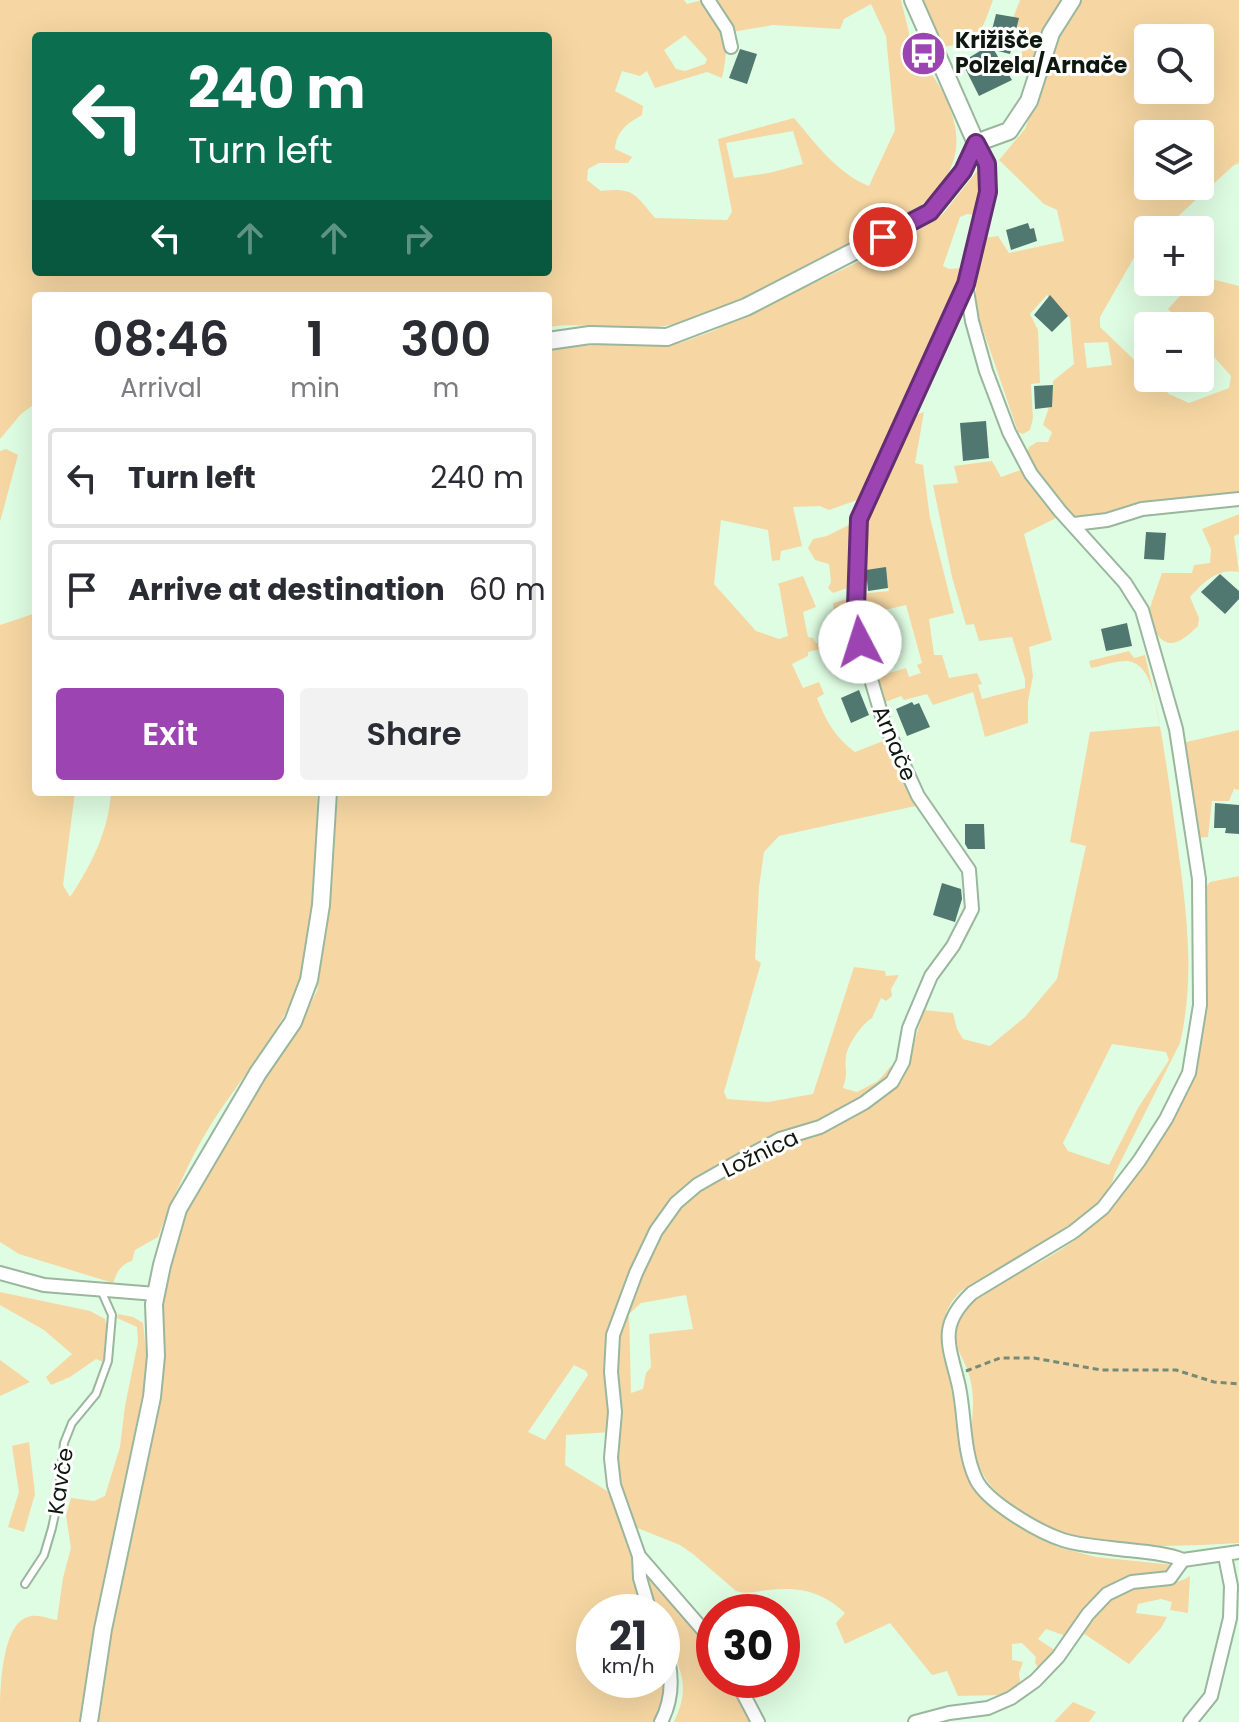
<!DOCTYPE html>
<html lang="en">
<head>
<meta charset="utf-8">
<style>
  :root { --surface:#fff; --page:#f2f2f3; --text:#2b2b33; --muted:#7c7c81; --line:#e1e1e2; --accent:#9c45b2 }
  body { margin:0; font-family:Poppins,sans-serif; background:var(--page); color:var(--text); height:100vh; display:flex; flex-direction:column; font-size:30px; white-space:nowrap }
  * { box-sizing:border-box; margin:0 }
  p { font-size:26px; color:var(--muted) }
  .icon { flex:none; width:44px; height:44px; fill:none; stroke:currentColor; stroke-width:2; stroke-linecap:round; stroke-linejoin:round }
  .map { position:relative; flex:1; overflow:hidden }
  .side { position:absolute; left:32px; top:292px; width:520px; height:504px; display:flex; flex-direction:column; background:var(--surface); border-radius:8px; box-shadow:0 8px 32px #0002 }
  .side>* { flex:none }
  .banner { position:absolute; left:32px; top:32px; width:520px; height:244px; border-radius:8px; box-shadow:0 8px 32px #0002; background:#0b6e4f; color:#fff; overflow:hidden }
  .tools { position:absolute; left:1134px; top:24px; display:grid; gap:16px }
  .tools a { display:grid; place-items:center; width:80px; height:80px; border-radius:8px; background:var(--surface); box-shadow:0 8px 32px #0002; font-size:40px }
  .speed { position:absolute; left:576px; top:1594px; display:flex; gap:16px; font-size:40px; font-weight:700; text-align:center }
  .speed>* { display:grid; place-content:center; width:104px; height:104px; border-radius:50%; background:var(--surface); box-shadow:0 8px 32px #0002; line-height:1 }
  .speed small { font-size:20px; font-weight:400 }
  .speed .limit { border:12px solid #d22; background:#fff; color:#111 }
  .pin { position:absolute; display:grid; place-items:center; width:68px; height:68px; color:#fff; margin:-34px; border:4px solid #fff; border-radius:50%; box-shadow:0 2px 8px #0007 }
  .me { position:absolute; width:88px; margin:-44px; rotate:355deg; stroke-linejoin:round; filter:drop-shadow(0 0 6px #0008) }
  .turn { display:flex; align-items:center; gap:28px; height:168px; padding:0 24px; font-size:36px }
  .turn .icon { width:104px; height:104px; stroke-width:2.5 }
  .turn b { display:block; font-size:56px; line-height:68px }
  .lanes { display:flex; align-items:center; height:76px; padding:0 24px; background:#0003; justify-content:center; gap:40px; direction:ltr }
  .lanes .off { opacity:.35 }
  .eta { display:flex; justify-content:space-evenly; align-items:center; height:136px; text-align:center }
  .eta b { font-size:48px; font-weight:600; line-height:56px }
  .button { display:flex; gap:16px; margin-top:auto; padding:16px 24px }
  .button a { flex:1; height:92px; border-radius:8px; background:var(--accent); color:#fff; font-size:32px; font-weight:600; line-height:92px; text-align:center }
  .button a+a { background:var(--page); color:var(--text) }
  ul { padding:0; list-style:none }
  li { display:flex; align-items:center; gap:24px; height:100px; margin:0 16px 12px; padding:0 8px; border:4px solid var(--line); border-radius:8px }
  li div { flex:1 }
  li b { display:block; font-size:30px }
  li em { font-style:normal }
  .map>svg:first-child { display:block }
  .green { fill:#f6d7a3; fill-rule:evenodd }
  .building { fill:#507871 }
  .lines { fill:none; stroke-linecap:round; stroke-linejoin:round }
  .service-casing { stroke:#9ab69d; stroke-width:10 }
  .minor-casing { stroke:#9ab69d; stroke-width:16 }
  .tertiary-casing { stroke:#9ab69d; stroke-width:20 }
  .path { stroke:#768a78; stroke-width:3; stroke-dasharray:6 4; stroke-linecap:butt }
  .service { stroke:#fff; stroke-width:6 }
  .minor { stroke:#fff; stroke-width:12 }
  .tertiary { stroke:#fff; stroke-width:16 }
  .route-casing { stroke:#652d74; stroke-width:20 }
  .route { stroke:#9c45b2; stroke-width:14 }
  .labels { text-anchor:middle; stroke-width:6; stroke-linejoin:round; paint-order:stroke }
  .poi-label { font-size:22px; font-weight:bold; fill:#0e180f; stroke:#fff; text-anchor:start }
  .street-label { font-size:22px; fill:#0e180f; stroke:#fff }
</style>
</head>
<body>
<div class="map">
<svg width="1239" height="1722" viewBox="0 0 1239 1722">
  <rect width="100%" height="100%" fill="#dffde2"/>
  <g class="green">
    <path d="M 0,0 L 684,0 L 687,4 L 702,0 C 724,32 731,38 722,78 L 707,72 L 655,88 L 647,71 L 640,76 L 622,71 L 615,91 L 643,106 L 642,115 C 628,123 616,131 615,149 L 632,157 L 628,163 L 599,163 L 588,169 L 587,180 L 601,191 C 634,187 635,194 655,218 L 727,220 L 732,212 L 718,139 L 794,118 C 815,143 838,174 869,186 L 895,130 L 886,36 L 871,4 L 844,19 L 840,29 L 773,25 L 732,32 L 713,0 L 901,0 L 912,45 L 909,48 L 916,62 L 922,61 C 1016,182 898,224 804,268 C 767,286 714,315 675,324 C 634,334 590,321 548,327 L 548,296 L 36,296 L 36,403 L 21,414 L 0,439 ZM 685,35 L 707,59 L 705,64 L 685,71 L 676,69 L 664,50 ZM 36,36 L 548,36 L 548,272 L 36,272 ZM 793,131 L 803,164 L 769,173 L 734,178 L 726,143 Z"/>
    <path d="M 921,0 L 993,0 C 981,32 981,41 944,47 Z"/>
    <path d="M 1020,0 L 1062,0 C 1047,19 1040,40 1033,63 L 1022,61 L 1022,50 L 1013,46 L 1016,25 L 1011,23 Z"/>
    <path d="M 1080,0 L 1239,0 L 1239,163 L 1234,165 L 1163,230 L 1148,230 L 1148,244 L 1136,254 L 1100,317 L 1100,327 L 1148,373 L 1148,378 L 1153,378 L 1169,394 L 1189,403 L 1229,388 L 1231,376 L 1200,341 L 1200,326 L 1185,326 L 1168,309 L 1193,282 L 1200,282 L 1200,276 L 1239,286 L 1239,492 L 1154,504 L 1137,503 L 1102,516 L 1095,514 L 1076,521 L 1041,480 L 1027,453 L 1029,447 L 1037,442 L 1048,442 L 1052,432 L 1043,425 L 1052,398 L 1053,381 L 1074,364 L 1070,318 L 1047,295 L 1030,314 L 1038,330 L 1040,383 L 1031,384 L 1033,418 L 1030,430 L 1023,434 L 1018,432 L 976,309 L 976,269 L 984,238 L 998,236 L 1009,253 L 1064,241 L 1057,210 L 1044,204 L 999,160 L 1025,129 L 1061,29 ZM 1148,38 L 1200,38 L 1200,90 L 1148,90 ZM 1148,134 L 1200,134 L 1200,186 L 1148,186 ZM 1108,342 L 1112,365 L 1087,368 L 1084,343 Z"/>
    <path d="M 977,171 L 982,172 L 977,215 L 967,214 L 960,217 L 943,266 L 949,269 L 965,268 L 948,314 L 863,498 L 829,510 L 820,506 L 793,507 L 802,546 L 781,551 L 780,560 L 772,561 L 768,530 L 721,520 L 714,584 L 756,631 L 779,639 L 788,636 L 779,585 L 777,584 L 803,576 L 816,607 L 803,612 L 808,637 L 813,638 L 816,643 L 837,639 L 833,603 L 851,598 L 858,650 L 865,682 L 858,684 L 849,642 L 808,652 L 808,656 L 792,664 L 803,688 L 819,682 L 824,694 L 817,698 C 826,721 835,737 855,752 L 888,739 L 920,805 L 779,836 L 764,852 L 759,887 L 755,959 L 761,963 L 724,1092 L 727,1099 L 768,1102 L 813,1094 L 854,967 L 885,971 L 886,976 L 899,975 L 891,989 L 892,996 L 886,1001 L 881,998 L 872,1018 C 862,1024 848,1044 846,1056 C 844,1069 849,1071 843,1088 L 857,1092 L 878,1081 L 891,1066 L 895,1066 L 882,1084 L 828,1119 L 775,1135 L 681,1191 L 659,1214 L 637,1259 L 611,1335 L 611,1432 L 566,1435 L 565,1465 L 612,1494 L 635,1563 L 645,1612 L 594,1612 L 594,1680 L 662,1680 L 662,1657 L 669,1686 L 656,1722 L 98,1722 L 110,1634 L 130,1527 L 160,1401 L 164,1334 L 161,1300 L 163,1283 L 186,1210 L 253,1096 L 295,1034 L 317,991 L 330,907 L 338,792 L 548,792 L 548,349 L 595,345 L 680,343 L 713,331 L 879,252 L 930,223 L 943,214 ZM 574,1365 L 586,1371 L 588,1375 L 545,1440 L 528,1432 Z"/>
    <path d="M 924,412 L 915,463 L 923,465 L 930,518 L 954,613 L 929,619 L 934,655 L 942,655 L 949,678 L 977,673 L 982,684 L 978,685 L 982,699 L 1025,688 L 1025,679 L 1012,637 L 979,641 L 974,624 L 966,625 L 952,577 L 933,485 L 958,483 L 954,466 L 992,461 L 1001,477 L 1024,469 L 1058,517 L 1024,534 L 1052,640 L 1029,647 L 1033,676 L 1028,701 L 1028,723 L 985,737 L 973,692 L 933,705 L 927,694 L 904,700 L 901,696 L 883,703 L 873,678 L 906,668 L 909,677 L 921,673 L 917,665 L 922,663 L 906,605 L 860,616 L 859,594 L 889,591 L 884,568 L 859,572 C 863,547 866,521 874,498 C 885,468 902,441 918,414 Z"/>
    <path d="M 6,449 L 18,455 L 0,522 L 0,451 Z"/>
    <path d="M 1239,514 L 1239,534 L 1234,536 L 1239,572 C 1217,568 1204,582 1190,597 L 1199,618 L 1198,626 C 1172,652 1161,648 1147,616 L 1162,573 L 1192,573 L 1194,565 L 1210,563 L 1211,549 L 1202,529 Z"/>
    <path d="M 849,525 L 855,528 L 850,587 L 833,593 L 828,588 L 831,582 L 829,564 L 815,560 L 808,548 L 813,539 L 827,536 Z"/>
    <path d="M 36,613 L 36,792 L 75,792 L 63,885 L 70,897 C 91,866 109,830 111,792 L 317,792 C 316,850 316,932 297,986 C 282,1032 236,1084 210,1126 C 189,1160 172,1200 158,1237 L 135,1250 L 132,1261 C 121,1264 117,1272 113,1283 L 19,1254 L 0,1242 L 0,625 Z"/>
    <path d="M 1129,651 L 1134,658 L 1145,655 C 1158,707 1166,759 1173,812 C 1183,888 1198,967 1180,1043 L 1115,1173 C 1113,1178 1112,1185 1109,1191 C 1090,1224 997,1270 961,1291 C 946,1305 941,1322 942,1343 L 967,1469 L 981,1496 L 1039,1538 L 1058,1547 L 1096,1557 L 1174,1565 L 1168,1573 L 1135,1577 L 1066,1636 L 1046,1629 L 1038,1639 L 1056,1651 L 1040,1670 L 1035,1663 L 1036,1657 L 1022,1643 L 1012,1644 L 1012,1660 L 1023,1662 L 1019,1673 L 1021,1688 L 1003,1695 L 958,1696 L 947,1671 L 932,1675 L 890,1623 L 845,1644 L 836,1623 L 845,1613 C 821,1591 800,1587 768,1590 C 756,1591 747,1595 736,1591 L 693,1554 L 680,1545 L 635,1527 L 628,1518 L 617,1461 L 619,1411 L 616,1361 L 623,1320 L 654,1247 L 668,1220 L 692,1195 L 785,1142 L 883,1098 L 909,1060 L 924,1010 L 953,1013 L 957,1029 L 963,1039 L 990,1046 L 1025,1017 L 1057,979 L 1086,846 L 1070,842 L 1090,732 L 1160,726 C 1155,707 1154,665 1128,661 C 1118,660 1101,666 1091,668 L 1089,661 ZM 1112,1044 L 1166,1052 L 1169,1060 L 1138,1108 L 1109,1165 L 1068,1151 L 1063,1143 ZM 686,1295 L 693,1329 L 649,1334 L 651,1367 L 646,1373 L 643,1389 L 631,1393 L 629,1314 L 641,1303 Z"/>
    <path d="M 1239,730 L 1239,790 L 1234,789 L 1229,801 L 1212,801 L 1208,837 L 1196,838 L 1182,743 Z"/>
    <path d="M 1239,876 L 1239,1543 C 1164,1547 1078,1554 1015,1507 C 1002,1498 989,1487 982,1472 C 978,1464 973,1452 972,1443 C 970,1425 975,1407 972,1389 C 967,1347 936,1344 970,1300 C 1004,1280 1052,1259 1081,1235 C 1126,1197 1186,1110 1199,1053 C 1210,1004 1204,939 1205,888 L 1210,882 Z"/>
    <path d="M 0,1292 L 90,1311 L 105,1319 L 109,1340 L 103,1362 L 96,1359 L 70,1377 L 51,1385 L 46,1377 L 72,1354 L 44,1330 L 0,1305 Z"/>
    <path d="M 118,1314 L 133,1317 L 143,1323 L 148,1369 L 94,1630 L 83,1722 L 0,1722 C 0,1694 0,1619 32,1616 C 40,1615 49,1619 57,1620 L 63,1578 L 71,1548 L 66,1515 L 71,1498 L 94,1501 L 105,1496 L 120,1447 L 125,1406 L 138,1342 L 137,1327 L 117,1318 Z"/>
    <path d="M 0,1360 L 30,1382 L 0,1396 Z"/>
    <path d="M 29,1442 L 35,1494 L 24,1532 L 8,1527 L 19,1492 L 12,1446 Z"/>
    <path d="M 643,1569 L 714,1651 L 714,1680 L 732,1680 L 754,1722 L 674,1722 C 700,1671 662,1654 662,1612 L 657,1612 Z"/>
    <path d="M 1190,1576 L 1188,1613 L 1170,1610 L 1172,1602 L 1161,1599 L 1138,1604 L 1136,1613 L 1167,1617 L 1161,1628 L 1129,1664 L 1083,1633 C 1100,1608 1116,1589 1147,1586 C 1164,1584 1176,1585 1190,1576 Z"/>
    <path d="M 1073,1702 L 1096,1712 L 1089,1722 L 1054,1722 Z"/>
  </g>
  <g class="building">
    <path d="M 996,14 L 1019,18 L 1010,54 L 994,50 L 1012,80 L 979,96 L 962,62 L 988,46 Z"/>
    <path d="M 740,49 L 757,54 L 747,84 L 729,78 Z"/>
    <path d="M 1028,223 L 1030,229 L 1034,228 L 1037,241 L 1011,250 L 1006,230 Z"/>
    <path d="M 1050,295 L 1068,316 L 1052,332 L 1034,315 Z"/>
    <path d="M 1053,385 L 1052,407 L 1035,409 L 1034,386 Z"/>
    <path d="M 986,421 L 989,458 L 963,461 L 960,423 Z"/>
    <path d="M 1146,532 L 1166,533 L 1164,560 L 1144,559 Z"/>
    <path d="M 886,567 L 888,588 L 868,591 L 866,570 Z"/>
    <path d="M 1220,574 L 1239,591 L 1239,599 L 1225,614 L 1201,592 Z"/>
    <path d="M 1127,623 L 1132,646 L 1106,651 L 1101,629 Z"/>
    <path d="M 859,690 L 869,715 L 851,723 L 841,698 Z"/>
    <path d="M 912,702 L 914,705 L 919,703 L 930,727 L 907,736 L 896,709 Z"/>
    <path d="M 1215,803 L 1239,805 L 1239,834 L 1225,833 L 1226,828 L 1214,828 Z"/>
    <path d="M 965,824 L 984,824 L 985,849 L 968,849 L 965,844 Z"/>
    <path d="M 942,883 L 961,889 L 962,899 L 955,922 L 933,915 Z"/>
  </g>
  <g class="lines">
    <defs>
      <path id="service" d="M 25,1584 L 44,1555 L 52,1528 L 58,1500 L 64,1443 L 72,1423 L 96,1394 L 108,1361 L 112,1315 L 101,1290"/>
      <g id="minor">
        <path d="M 708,0 L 727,29 L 731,47"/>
        <path d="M 1074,524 L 1107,520 L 1142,509 L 1239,499"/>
        <path d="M 0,1273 L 44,1285 L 156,1294"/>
        <path d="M 639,1556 L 640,1578 L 650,1612"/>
        <path d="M 1183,1560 L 1239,1552"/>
        <path d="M 714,1646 L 704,1631 L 639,1556 L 614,1485 L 611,1458 L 615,1412 L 611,1372 L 613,1335 L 636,1273 L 656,1231 L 676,1203 L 697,1185 L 748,1156 L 780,1139 L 820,1127 L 864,1103 L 892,1082 L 903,1062 L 909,1028 L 931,976 L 953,946 L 972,909 L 969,870 L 918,796 L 883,720 L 860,642 L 856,607 L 859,519 L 965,286"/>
        <path d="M 736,1680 L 758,1722"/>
        <path d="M 661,1722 C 675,1695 673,1668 662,1640"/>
        <path d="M 915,1722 L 949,1713 L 988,1708 L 1011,1698 L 1035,1681 L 1058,1657 L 1088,1614 L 1107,1594 L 1132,1582 L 1170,1578 L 1183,1560 C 1165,1552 1131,1551 1111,1548 C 1095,1546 1078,1545 1063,1540 C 1039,1532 984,1501 975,1477 C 963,1450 965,1416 959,1387 C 950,1346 936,1327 972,1293 L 1073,1232 L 1103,1208 L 1139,1161 L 1166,1119 L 1189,1073 L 1200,1005 L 1199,879 L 1176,729 L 1142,610 L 1125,583 L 1060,511 L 1031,474 L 1009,432 L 986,371 L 972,321 L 966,284 L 988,192 L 987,164 L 976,143"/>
        <path d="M 1190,1722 L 1211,1696 L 1230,1618 L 1231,1586 L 1225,1556"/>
      </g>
      <g id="tertiary">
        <path d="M 913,0 L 976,143"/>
        <path d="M 548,341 L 590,335 L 667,337 L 746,307 L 930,212 L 963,171 L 976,143 L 1009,131 L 1029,101 L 1051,33 L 1072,0"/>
        <path d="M 89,1722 L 103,1629 L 152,1397 L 156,1356 L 154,1304 L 162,1265 L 178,1209 L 258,1073 L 293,1022 L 309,980 L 321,905 L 328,792"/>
      </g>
    </defs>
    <use href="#service" class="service-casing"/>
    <use href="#minor" class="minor-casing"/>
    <use href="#tertiary" class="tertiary-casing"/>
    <path class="path" d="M 966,1371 L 1000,1358 L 1034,1358 L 1101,1370 L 1176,1370 L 1214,1382 L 1239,1384"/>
    <use href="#service" class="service"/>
    <use href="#minor" class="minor"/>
    <use href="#tertiary" class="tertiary"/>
  </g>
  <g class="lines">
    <defs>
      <path id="route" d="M 860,642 L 856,607 L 859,519 L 966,284 L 988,192 L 987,164 L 976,143 L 963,171 L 930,212 L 883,237"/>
    </defs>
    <use href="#route" class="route-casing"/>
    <use href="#route" class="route"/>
  </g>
  <defs>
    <symbol id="bus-disc" viewBox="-11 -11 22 22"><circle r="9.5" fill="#9c45b2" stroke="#fff"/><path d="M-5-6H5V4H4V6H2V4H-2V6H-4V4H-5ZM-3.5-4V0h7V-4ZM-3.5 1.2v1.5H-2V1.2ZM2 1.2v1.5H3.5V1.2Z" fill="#fff"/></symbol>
  </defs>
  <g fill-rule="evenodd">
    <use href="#bus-disc" x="898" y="28" width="51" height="51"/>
  </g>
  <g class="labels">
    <g class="poi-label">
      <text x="955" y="48">Križišče<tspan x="955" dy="25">Polzela/Arnače</tspan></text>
    </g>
    <g class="street-label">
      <text transform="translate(895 743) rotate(67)" y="8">Arnače</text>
      <text transform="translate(760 1153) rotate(-26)" y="8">Ložnica</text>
      <text transform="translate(60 1481) rotate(-81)" y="8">Kavče</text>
    </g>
  </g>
</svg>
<div class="tools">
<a><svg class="icon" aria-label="search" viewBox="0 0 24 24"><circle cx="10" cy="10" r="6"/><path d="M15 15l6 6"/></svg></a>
<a><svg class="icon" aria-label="layers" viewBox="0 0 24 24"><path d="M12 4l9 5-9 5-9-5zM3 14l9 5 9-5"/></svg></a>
<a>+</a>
<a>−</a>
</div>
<div class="speed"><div>21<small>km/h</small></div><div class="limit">30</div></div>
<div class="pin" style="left:883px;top:237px;background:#d93025"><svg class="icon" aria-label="arrive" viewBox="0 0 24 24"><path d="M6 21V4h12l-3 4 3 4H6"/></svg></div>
<svg class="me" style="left:860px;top:642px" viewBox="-20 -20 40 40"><circle r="19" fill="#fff"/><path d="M0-13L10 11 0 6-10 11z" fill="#9c45b2"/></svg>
<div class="banner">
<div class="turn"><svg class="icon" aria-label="left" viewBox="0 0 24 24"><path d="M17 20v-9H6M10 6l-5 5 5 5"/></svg><div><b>240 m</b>Turn left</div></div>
<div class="lanes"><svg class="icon" aria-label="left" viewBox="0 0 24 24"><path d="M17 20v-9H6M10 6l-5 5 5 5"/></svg><svg class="icon off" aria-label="ahead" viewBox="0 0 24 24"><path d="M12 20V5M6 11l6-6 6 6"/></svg><svg class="icon off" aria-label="ahead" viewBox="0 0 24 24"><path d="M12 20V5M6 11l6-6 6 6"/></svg><svg class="icon off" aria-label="right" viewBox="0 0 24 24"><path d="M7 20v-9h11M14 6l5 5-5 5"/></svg></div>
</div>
<section class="side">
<div class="eta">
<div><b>08:46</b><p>Arrival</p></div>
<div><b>1</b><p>min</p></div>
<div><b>300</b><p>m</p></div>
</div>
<ul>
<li><svg class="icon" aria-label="left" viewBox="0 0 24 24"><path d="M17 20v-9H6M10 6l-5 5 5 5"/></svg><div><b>Turn left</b></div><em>240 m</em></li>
<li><svg class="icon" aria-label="arrive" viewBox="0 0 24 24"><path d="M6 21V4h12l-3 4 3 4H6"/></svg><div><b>Arrive at destination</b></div><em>60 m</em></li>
</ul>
<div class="button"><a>Exit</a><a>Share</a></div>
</section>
</div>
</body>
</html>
